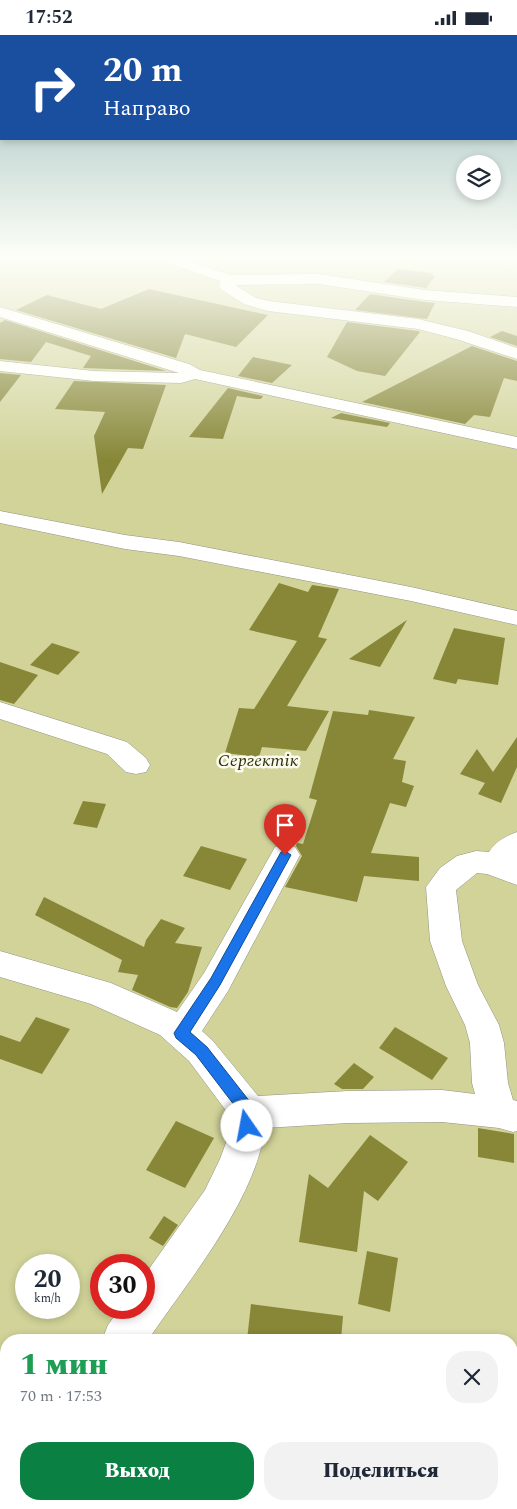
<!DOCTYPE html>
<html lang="ru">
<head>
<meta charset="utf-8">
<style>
  :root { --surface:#fff; --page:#f2f2f3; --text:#1f2937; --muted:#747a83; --accent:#0b8043 }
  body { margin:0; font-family:Spectral,serif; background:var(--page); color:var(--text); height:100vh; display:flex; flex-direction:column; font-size:19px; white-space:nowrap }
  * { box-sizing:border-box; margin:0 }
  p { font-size:16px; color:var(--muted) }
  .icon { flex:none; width:28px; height:28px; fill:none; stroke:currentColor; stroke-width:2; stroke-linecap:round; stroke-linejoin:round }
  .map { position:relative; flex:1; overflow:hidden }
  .panel { position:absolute; left:0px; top:1299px; width:518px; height:176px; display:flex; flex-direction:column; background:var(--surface); border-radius:20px 20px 0 0; box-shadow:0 2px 8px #0003 }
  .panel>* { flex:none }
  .banner { position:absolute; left:0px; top:0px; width:518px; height:105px; box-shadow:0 2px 8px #0003; background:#1a4fa0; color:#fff; overflow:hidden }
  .controls { position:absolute; left:456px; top:120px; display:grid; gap:10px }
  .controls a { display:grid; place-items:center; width:45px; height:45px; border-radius:50%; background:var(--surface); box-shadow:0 2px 8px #0003; font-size:25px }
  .speed { position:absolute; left:15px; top:1219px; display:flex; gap:10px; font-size:25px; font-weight:700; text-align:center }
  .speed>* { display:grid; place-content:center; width:65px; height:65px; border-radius:50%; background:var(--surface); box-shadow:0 2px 8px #0003; line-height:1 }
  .speed small { font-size:12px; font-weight:400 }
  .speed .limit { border:8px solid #d22; background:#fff; color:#111 }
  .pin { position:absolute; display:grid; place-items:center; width:42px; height:42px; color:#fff; margin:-51px -21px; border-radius:50% 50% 50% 0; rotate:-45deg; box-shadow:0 0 5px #0007 }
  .pin .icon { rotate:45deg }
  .me { position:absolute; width:55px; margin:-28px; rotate:348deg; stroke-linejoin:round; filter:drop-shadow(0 0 4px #0008) }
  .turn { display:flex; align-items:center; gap:18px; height:105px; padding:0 20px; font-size:22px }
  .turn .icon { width:65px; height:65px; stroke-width:2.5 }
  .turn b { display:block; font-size:35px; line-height:42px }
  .round { display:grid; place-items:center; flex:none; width:52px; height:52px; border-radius:20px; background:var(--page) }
  .headline { display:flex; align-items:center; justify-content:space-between; height:85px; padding:0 20px }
  h1 { font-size:30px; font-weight:800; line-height:38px; color:#1e9e55 }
  .primary-button { display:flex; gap:10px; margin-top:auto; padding:10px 20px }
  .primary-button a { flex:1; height:58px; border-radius:20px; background:var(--accent); color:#fff; font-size:20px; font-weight:800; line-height:58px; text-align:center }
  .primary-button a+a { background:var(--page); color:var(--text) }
  .status { display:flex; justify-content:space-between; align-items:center; height:35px; padding:0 25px; background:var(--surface); direction:ltr }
  .status svg { height:14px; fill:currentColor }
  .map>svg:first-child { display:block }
  .green { fill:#d1d399; fill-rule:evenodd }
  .building { fill:#878737 }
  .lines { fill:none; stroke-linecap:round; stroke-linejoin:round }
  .minor-casing { stroke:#929286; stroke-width:1 }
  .minor { fill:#fff; fill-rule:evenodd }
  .route { fill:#1a73e8; stroke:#114b97 }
  .labels { text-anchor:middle; stroke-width:5; stroke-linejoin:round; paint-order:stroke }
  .park-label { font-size:18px; font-style:italic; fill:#31310e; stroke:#fbfcee }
</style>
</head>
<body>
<div class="status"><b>17:52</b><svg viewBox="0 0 49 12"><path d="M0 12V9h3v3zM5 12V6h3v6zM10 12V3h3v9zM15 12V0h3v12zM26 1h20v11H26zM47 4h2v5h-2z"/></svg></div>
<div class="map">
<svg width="517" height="1474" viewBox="0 0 517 1474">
  <rect width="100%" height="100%" fill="#fbfcee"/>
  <path class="green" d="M 0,220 L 517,220 L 517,1474 L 0,1474 ZM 26,1230 L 69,1230 L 69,1272 L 26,1272 ZM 101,1230 L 144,1230 L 144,1272 L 101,1272 ZM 6,1305 L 511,1305 L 511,1469 L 6,1469 Z"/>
  <g class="building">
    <path d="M 398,234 L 429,238 L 435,241 L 426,253 L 384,247 Z"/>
    <path d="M 149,254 L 268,280 L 236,312 L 185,299 L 176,323 L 16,275 L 47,260 L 101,274 Z"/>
    <path d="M 370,259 L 425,267 L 435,268 L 427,284 L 355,275 Z"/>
    <path d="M 5,285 L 166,336 L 83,333 L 91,321 L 46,307 L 31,327 L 0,324 L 0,288 Z"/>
    <path d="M 347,287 L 418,296 L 420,297 L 385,341 L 357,336 L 327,322 Z"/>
    <path d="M 502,296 L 517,301 L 517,311 L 490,302 Z"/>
    <path d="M 472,311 L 517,326 L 517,346 L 504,343 L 490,382 L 474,380 L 465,389 L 362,367 Z"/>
    <path d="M 253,322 L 292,330 L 272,348 L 238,341 Z"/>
    <path d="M 0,338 L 21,340 L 0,367 Z"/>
    <path d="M 74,346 L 166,350 L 143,414 L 128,413 L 102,459 L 94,401 L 105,377 L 55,374 Z"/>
    <path d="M 228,353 L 263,361 L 261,364 L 256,364 L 237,361 L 223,404 L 189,402 Z"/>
    <path d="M 341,378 L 390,388 L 387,392 L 331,383 Z"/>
    <path d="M 279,548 L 308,557 L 312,550 L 339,554 L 318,602 L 327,604 L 287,671 L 329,676 L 306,716 L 262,712 L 259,722 L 225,718 L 239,673 L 254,674 L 297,606 L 249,595 Z"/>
    <path d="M 407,585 L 380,632 L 349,624 Z"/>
    <path d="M 454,593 L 505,603 L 498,650 L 458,644 L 456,649 L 433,644 Z"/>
    <path d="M 52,608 L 80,617 L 58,640 L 30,630 Z"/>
    <path d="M 0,627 L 38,640 L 14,669 L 0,665 Z"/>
    <path d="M 369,675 L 415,682 L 393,724 L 406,726 L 402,747 L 414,751 L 406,772 L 390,768 L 371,818 L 419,822 L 419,846 L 364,841 L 357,867 L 285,852 L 302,821 L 296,811 L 297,808 L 303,809 L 317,765 L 309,763 L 333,676 L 368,680 Z"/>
    <path d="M 517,702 L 517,732 L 501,768 L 478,759 L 485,748 L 460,739 L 477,714 L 493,737 Z"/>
    <path d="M 83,766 L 106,769 L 97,793 L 73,789 Z"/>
    <path d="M 201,811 L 247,824 L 230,855 L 183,841 Z"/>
    <path d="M 44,862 L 144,912 L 146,905 L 161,884 L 185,893 L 175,908 L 202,912 L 188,957 L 177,973 L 170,972 L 132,955 L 138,940 L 118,937 L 122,925 L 35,880 Z"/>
    <path d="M 36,982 L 70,994 L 42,1039 L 0,1024 L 0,1000 L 20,1007 Z"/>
    <path d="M 395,992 L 448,1023 L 432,1045 L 379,1013 Z"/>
    <path d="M 354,1028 L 374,1042 L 363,1054 L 342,1054 L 334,1049 Z"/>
    <path d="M 176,1086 L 214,1103 L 185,1153 L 146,1135 Z"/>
    <path d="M 478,1093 L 514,1099 L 514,1128 L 478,1122 Z"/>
    <path d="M 370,1100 L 408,1127 L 378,1166 L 364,1156 L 357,1217 L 299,1207 L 309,1139 L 328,1153 Z"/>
    <path d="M 164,1181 L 178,1190 L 163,1211 L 149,1203 Z"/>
    <path d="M 367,1216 L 398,1223 L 390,1277 L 358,1269 Z"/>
    <path d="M 251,1269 L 343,1281 L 341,1305 L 247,1305 Z"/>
  </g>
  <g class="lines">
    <defs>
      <g id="minor">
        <path d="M 152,220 L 172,220 L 230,240 L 318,239 L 425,255 L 517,262 L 517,272 L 425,265 L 318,249 L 235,250 L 256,263 L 269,266 L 418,284 L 468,296 L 517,313 L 517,324 L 456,304 L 418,294 L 268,276 L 244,269 L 222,255 L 219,252 L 220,246 L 154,223 Z"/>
        <path d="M 0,272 L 189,329 L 200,335 L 517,402 L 517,414 L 195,344 L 181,348 L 94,346 L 0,336 L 0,326 L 94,336 L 179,338 L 0,282 Z"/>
        <path d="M 0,476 L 125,500 L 179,507 L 411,552 L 517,576 L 517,590 L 411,566 L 179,521 L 125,514 L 0,488 Z"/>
        <path d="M 0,667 L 127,707 L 146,723 L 150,730 L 146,737 L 136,739 L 126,737 L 107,719 L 0,684 Z"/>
        <path d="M 517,797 L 517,850 L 487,839 L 477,838 L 456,855 L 462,906 L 478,950 L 499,990 L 504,1008 L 508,1048 L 513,1065 L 517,1066 L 517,1096 L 513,1097 L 499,1093 L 442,1087 L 348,1088 L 265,1093 C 256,1165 188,1246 148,1305 L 102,1305 L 108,1290 L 121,1272 L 144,1272 L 144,1241 L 205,1155 L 220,1124 L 227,1105 L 230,1081 L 189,1026 L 160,1000 L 91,969 L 0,942 L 0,916 L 111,948 L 177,977 L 204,938 L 275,812 L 285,809 L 295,812 L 300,820 L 228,956 L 202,996 L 213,1006 L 258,1061 L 348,1056 L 442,1055 L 475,1059 L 472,1048 L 470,1008 L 465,990 L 446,951 L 430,906 L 426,852 L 440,833 L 457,821 L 476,816 L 489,817 C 495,807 506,801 517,797 Z"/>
        <path d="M 0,1388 L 6,1390 L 6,1435 L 0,1433 Z"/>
        <path d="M 6,1452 L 6,1469 L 44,1469 L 42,1474 L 0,1474 L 0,1462 Z"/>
        <path d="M 331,1469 L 390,1469 L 392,1474 L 333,1474 Z"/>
      </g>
    </defs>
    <use href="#minor" class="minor-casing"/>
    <use href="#minor" class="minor"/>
  </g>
  <linearGradient id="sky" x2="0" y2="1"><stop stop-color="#98bab9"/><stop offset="0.52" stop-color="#fdfef7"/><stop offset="1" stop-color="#fdfef7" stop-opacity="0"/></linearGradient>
  <rect width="517" height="426" fill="url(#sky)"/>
  <path class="route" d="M 285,816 L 291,820 L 220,950 L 190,997 L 207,1012 L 254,1072 C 257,1080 255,1089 252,1096 L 247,1098 L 241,1096 L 239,1091 L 241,1079 L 196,1020 L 176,1003 L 174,998 L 211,943 L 281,817 Z"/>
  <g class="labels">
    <g class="park-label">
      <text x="258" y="731">Сергектік</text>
    </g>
  </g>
</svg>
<div class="controls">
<a><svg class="icon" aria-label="layers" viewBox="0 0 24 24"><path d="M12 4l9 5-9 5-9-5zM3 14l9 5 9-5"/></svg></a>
</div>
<div class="speed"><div>20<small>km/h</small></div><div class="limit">30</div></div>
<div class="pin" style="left:285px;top:820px;background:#d93025"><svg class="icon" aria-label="arrive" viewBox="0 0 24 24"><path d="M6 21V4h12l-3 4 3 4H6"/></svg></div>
<svg class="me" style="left:247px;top:1091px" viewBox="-20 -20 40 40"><circle r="19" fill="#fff"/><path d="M0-13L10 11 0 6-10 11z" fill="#1a73e8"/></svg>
<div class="banner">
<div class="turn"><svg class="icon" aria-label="right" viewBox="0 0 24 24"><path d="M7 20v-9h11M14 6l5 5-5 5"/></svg><div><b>20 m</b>Направо</div></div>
</div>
<section class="panel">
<div class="headline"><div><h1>1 мин</h1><p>70 m · 17:53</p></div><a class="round"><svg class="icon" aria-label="close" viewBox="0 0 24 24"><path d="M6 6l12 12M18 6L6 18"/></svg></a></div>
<div class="primary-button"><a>Выход</a><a>Поделиться</a></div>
</section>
</div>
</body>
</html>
